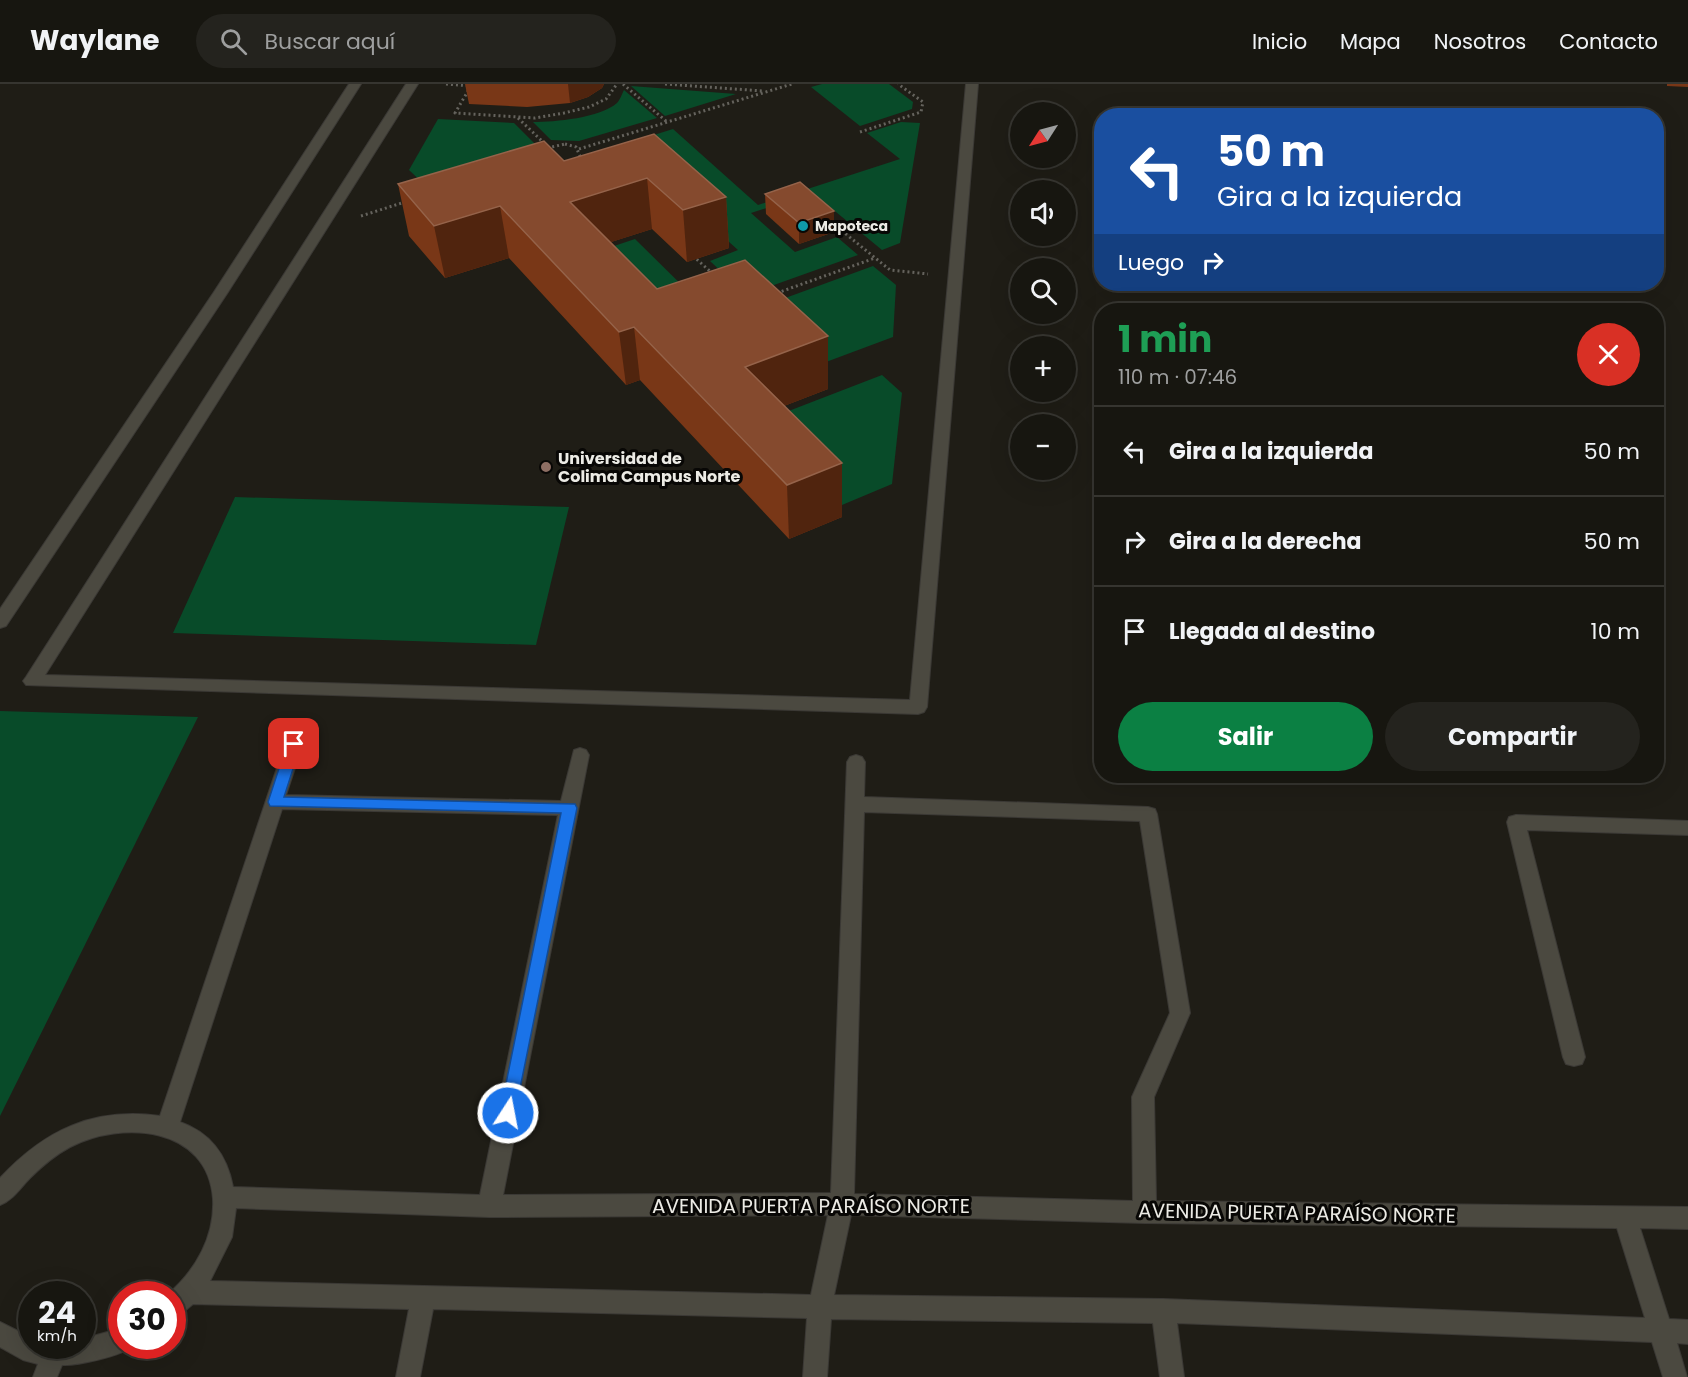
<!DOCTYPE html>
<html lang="es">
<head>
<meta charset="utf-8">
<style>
  :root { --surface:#171610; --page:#24231e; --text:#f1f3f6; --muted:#9e9f9f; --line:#363530; --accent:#0b8043 }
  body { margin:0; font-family:Poppins,sans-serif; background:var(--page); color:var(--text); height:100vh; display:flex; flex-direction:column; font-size:22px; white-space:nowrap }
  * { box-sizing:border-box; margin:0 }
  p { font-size:20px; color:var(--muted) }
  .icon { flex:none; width:33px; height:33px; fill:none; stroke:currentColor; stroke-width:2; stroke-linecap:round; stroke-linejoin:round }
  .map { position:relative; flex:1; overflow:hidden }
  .panel { position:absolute; left:1094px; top:219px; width:570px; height:480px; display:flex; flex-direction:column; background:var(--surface); border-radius:24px; box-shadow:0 6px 24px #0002,0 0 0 2px var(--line) }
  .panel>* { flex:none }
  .guide { position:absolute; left:1094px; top:24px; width:570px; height:183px; border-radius:24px; box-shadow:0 6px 24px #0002,0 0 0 2px var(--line); background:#1a4fa0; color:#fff; overflow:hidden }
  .needle { width:39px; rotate:234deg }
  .controls { position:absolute; left:1010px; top:18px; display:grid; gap:12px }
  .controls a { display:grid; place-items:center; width:66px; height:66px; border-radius:50%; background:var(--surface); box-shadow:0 6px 24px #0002,0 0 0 2px var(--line); font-size:30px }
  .speed { position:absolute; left:18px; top:1197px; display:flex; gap:12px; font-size:30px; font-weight:700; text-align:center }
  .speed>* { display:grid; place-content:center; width:78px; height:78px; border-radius:50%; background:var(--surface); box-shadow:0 6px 24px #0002,0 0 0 2px var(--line); line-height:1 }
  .speed small { font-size:15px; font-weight:400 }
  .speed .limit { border:9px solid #d22; background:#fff; color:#111 }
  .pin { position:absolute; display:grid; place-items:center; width:51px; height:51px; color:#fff; margin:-26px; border-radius:12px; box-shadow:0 3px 9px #0006 }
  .me { position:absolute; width:66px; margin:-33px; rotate:11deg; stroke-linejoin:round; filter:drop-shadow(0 0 4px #0008) }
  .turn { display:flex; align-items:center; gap:21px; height:126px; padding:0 24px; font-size:27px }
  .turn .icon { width:78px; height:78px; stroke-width:2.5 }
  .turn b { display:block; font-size:42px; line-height:51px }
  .then { display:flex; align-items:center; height:57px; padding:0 24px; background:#0003; gap:12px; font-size:22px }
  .round { display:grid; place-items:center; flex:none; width:63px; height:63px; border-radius:32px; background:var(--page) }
  .summary { display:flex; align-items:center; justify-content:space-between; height:102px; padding:0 24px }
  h1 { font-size:36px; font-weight:700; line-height:45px; color:#1e9e55 }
  .button { display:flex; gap:12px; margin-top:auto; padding:12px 24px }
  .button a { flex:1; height:69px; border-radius:36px; background:var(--accent); color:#fff; font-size:24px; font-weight:700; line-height:69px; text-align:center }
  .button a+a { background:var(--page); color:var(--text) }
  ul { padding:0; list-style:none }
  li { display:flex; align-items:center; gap:18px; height:90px; padding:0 24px; border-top:2px solid var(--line) }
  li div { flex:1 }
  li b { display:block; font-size:22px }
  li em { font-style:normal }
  header { display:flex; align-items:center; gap:36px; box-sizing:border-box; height:84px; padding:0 30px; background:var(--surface); border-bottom:2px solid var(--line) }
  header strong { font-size:28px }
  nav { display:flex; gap:33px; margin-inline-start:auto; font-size:21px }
  .search { width:420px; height:54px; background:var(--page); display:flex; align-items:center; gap:15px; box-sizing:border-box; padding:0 21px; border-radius:33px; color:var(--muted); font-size:22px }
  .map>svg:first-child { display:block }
  .green { fill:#084b29 }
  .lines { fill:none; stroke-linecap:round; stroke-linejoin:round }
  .service-casing { stroke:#3b3935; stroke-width:2 }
  .minor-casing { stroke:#3b3935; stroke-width:2 }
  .path { stroke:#65635d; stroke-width:3; stroke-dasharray:2 3; stroke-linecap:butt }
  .service { fill:#4b4940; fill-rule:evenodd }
  .minor { fill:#4b4940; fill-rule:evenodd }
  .wall { fill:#793717 }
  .shaded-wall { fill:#50240e }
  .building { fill:#854a2e; stroke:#95634a; stroke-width:1.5 }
  .route { fill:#1a73e8; stroke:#114b97; stroke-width:1.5 }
  .culture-dot { fill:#0f9aa8; stroke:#080705; stroke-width:2 }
  .education-dot { fill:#8d6e63; stroke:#080705; stroke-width:2 }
  .labels { text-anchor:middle; stroke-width:6; stroke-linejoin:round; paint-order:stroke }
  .far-poi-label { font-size:14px; font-weight:bold; fill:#ecebe5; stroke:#080705; text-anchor:start }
  .poi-label { font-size:16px; font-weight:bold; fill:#ecebe5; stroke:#080705; text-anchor:start }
  .near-street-label { font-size:20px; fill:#ecebe5; stroke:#080705 }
</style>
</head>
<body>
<header>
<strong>Waylane</strong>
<div class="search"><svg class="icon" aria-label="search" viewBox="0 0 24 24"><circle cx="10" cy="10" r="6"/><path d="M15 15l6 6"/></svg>Buscar aquí</div>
<nav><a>Inicio</a><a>Mapa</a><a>Nosotros</a><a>Contacto</a></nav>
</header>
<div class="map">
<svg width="1688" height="1293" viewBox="0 0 1688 1293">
  <rect width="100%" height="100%" fill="#1f1d16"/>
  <g class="green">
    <path d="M 822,0 L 889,0 L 913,18 L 912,25 L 860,42 L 811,3 Z"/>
    <path d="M 631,2 L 736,10 L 665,32 Z"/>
    <path d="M 624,6 L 657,34 L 579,57 L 551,56 L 533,38 C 555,38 600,34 617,19 C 620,16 622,10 624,6 Z"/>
    <path d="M 438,35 L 514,39 L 536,61 L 428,104 L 409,86 Z"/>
    <path d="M 901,38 L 920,39 L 900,159 L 882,166 L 813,109 L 751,129 L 795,168 L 837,153 L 858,171 L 746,211 L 710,177 L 738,166 L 659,95 L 593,70 L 673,45 L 758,121 L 900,75 L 867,49 Z"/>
    <path d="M 635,155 L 703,222 L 659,237 L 593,169 Z"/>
    <path d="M 873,182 L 896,201 L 893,253 L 818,281 L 758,224 Z"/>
    <path d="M 882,291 L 902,309 L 892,400 L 842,421 L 760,338 Z"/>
    <path d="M 235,413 L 569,423 L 536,561 L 173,549 Z"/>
    <path d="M 0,627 L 198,633 L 0,1032 Z"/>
  </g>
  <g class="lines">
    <defs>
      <g id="service">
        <path d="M 349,0 L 361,0 L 228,208 L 6,542 L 0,544 L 0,525 L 214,208 Z"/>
        <path d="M 406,0 L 418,0 L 45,591 L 910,616 L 966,0 L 978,0 L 927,623 L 924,628 L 918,630 L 26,601 L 23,597 L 26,593 Z"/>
      </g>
      <g id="minor">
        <path d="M 294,653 L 300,655 L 303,660 L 286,711 L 561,717 L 574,666 L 580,664 L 586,666 L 589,671 L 503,1111 L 831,1109 L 847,678 L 850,673 L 856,671 L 862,673 L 865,678 L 864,713 L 1148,723 L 1155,725 L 1157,730 L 1190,929 L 1154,1013 L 1156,1117 L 1688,1123 L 1688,1145 L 1640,1144 L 1669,1235 L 1688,1236 L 1688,1260 L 1677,1259 L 1687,1293 L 1663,1293 L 1652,1258 L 1177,1239 L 1184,1293 L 1160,1293 L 1153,1239 L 831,1235 L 827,1293 L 803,1293 L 807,1234 L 433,1225 L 420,1293 L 396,1293 L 409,1225 L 193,1220 L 180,1231 L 172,1234 L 172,1210 L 168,1210 C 196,1186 215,1152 213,1115 C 208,1042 122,1036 70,1063 C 55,1071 42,1082 30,1094 C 21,1103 13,1116 0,1121 L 0,1094 C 45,1046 93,1023 160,1032 L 285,660 L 288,655 ZM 282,725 L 558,731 L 480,1111 L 233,1103 C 227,1071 211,1049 180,1038 ZM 864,728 L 1140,737 L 1170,929 L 1132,1013 L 1133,1117 L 854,1110 ZM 236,1124 L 489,1133 L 828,1131 L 811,1211 L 210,1197 L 232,1153 ZM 851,1131 L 1145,1139 L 1617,1144 L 1645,1234 L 1163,1215 L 834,1211 Z"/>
        <path d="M 1516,731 L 1688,737 L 1688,751 L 1527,746 L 1585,973 L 1582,980 L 1574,982 L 1566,980 L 1563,973 L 1507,738 L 1509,733 Z"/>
        <path d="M 0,1238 L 32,1254 L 32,1262 L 82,1262 L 82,1255 L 122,1244 L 122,1262 L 132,1262 C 124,1272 75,1282 62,1281 L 57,1293 L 33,1293 L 38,1280 L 23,1276 L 0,1263 Z"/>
      </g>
    </defs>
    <use href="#service" class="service-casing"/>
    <use href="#minor" class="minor-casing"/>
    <g class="path">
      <path d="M 446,0 L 471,2 L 455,29 L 535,34 L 564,29 L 589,23 L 606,15 L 617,0"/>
      <path d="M 623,0 L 667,38"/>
      <path d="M 665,0 L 763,7"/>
      <path d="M 518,34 L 545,60"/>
      <path d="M 860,48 L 921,28 L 923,18 L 898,0"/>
      <path d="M 565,60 L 576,63 L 580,72 C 567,82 552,84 539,74 L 543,65 Z"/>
      <path d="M 579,65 L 792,0"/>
      <path d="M 361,132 L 405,118"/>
      <path d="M 830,137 L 890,186 L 928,190"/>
      <path d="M 693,172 L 712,189"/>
      <path d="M 777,209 L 875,174"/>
    </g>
    <use href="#service" class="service"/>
    <use href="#minor" class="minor"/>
  </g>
  <g class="wall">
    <path d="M 465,0 L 604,0 L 602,4 L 588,13 L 570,19 L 527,23 L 469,20 Z"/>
    <path d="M 1667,0 L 1688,0 L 1688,3 L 1667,2 Z"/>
    <path d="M 654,50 L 726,113 L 729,164 L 687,178 L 652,145 L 611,158 L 657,205 L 828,305 L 784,322 L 842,433 L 789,455 L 640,296 L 626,301 L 509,174 L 445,194 L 409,152 L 398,100 L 564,77 Z"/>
    <path d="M 765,110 L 834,148 L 799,160 L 766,130 Z"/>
  </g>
  <g class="shaded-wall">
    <path d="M 568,0 L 604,0 L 602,4 L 588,13 L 570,19 Z"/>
    <path d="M 647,94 L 652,145 L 577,169 L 570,118 Z"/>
    <path d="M 726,113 L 729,164 L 687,178 L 683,126 Z"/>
    <path d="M 500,122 L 509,174 L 445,194 L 434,142 Z"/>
    <path d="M 834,127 L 834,148 L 799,160 L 799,139 Z"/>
    <path d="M 634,243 L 640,296 L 626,301 L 619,248 Z"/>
    <path d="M 828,252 L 828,305 L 748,336 L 745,283 Z"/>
    <path d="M 842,379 L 842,433 L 789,455 L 787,401 Z"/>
  </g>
  <g class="building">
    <path d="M 654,50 L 726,113 L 683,126 L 647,94 L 570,118 L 657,205 L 745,176 L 828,252 L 745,283 L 842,379 L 787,401 L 634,243 L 619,248 L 500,122 L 434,142 L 398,100 L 544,57 L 564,77 Z"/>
    <path d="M 800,98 L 834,127 L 799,139 L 765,110 Z"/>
  </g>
  <path class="route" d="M 294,654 L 301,660 L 284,713 L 575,720 L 577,724 L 514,1034 L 508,1036 L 502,1034 L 500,1029 L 561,729 L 270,722 L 268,718 L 287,660 Z"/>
  <circle class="culture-dot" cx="803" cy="142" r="6"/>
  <circle class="education-dot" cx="546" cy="383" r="6"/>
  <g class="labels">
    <g class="far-poi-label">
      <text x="815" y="147">Mapoteca</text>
    </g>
    <g class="poi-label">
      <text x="558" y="380">Universidad de<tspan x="558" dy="18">Colima Campus Norte</tspan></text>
    </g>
    <g class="near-street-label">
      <text x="811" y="1129">AVENIDA PUERTA PARAÍSO NORTE</text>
      <text transform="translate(1297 1129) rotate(1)" y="7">AVENIDA PUERTA PARAÍSO NORTE</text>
    </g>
  </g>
</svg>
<div class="controls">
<a><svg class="needle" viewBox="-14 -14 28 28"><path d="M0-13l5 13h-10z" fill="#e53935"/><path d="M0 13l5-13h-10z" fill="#9e9f9f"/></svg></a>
<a><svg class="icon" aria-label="sound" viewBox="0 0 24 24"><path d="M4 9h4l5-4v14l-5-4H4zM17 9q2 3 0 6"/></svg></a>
<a><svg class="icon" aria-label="search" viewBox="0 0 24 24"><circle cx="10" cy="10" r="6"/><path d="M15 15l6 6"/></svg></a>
<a>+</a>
<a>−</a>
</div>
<div class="speed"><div>24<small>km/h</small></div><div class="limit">30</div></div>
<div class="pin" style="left:294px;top:660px;background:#d93025"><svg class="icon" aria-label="arrive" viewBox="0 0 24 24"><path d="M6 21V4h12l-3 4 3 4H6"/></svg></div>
<svg class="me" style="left:508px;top:1029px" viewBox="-20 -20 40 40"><circle r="17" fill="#1a73e8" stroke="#fff" stroke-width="3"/><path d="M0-11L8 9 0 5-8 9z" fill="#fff"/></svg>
<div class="guide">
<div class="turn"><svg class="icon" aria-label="left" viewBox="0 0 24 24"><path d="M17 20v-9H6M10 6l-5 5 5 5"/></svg><div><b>50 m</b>Gira a la izquierda</div></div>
<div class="then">Luego<svg class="icon" aria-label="right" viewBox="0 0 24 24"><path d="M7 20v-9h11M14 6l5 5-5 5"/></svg></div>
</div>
<section class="panel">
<div class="summary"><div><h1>1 min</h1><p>110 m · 07:46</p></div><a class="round" style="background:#d93025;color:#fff"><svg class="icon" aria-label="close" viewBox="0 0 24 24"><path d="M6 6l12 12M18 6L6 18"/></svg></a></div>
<ul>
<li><svg class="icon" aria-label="left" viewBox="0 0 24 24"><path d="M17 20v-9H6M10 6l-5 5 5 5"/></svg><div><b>Gira a la izquierda</b></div><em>50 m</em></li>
<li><svg class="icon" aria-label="right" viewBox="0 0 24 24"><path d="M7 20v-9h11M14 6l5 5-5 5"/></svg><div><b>Gira a la derecha</b></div><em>50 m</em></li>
<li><svg class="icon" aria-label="arrive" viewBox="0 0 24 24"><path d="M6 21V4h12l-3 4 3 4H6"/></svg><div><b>Llegada al destino</b></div><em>10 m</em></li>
</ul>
<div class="button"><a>Salir</a><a>Compartir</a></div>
</section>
</div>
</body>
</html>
